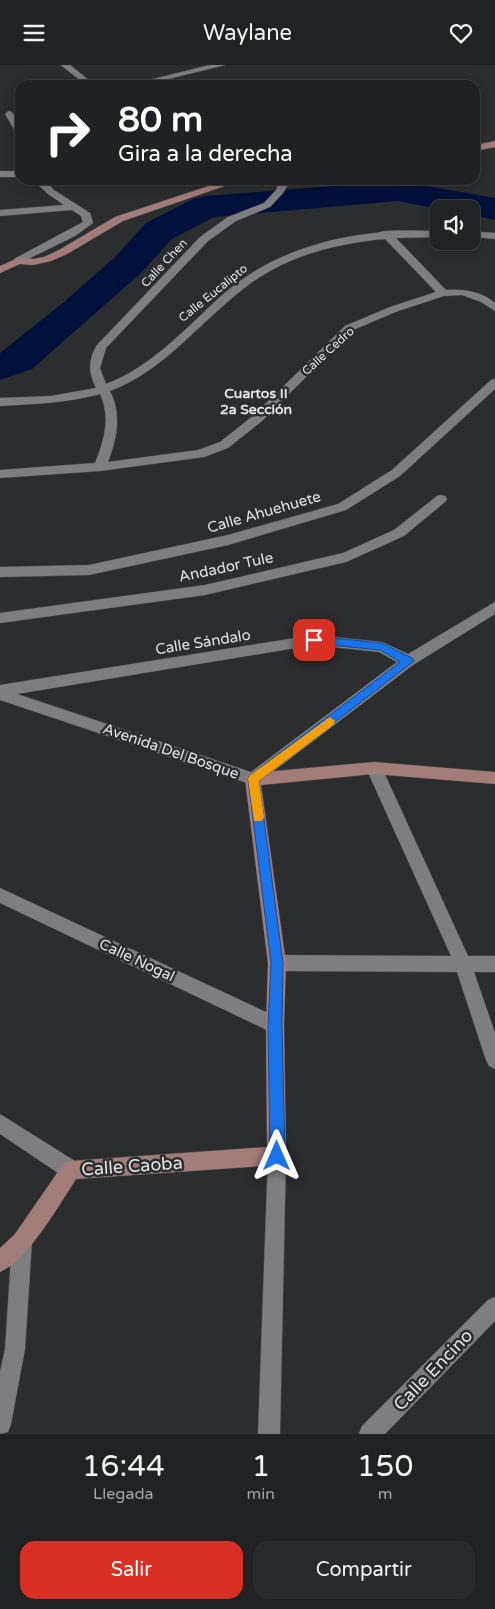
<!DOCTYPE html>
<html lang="es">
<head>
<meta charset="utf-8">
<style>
  :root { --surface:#212223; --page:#292a2b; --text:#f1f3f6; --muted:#a2a4a6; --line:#3e3f41; --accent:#d93025 }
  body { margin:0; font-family:"Varela Round",sans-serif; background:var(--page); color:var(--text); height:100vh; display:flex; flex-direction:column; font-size:19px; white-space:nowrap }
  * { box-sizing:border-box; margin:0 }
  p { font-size:16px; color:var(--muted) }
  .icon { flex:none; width:28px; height:28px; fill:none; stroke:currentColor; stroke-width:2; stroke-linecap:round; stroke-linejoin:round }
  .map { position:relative; height:1369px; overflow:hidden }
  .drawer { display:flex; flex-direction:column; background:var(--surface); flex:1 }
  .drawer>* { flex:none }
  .banner { position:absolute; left:15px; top:15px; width:465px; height:105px; border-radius:15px; box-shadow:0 2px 12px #0003,0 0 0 1px var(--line); background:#202124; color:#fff; overflow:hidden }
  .tools { position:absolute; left:430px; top:135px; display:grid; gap:10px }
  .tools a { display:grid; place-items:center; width:50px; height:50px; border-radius:10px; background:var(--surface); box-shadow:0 2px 12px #0003,0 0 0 1px var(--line); font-size:25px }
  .pin { position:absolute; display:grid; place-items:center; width:42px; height:42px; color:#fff; margin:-21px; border-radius:10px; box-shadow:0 2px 8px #0006 }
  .me { position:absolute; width:55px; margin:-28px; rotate:0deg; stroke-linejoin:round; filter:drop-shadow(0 0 4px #0008) }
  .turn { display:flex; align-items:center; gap:18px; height:105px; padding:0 20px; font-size:22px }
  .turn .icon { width:65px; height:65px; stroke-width:2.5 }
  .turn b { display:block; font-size:35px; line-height:42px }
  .eta { display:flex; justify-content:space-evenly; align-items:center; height:85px; text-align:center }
  .eta b { font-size:30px; font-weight:600; line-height:35px }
  .cta { display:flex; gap:10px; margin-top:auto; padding:10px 20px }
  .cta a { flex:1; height:58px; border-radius:15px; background:var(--accent); color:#fff; font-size:20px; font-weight:600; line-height:58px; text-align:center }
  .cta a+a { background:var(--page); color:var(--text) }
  header { display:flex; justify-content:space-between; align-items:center; height:65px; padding:0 20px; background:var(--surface); font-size:22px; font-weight:600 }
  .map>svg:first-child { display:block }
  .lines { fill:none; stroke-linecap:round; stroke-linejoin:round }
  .river { fill:#00113b; fill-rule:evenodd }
  .street-casing { stroke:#4b4b4d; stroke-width:1 }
  .secondary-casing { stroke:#4b4b4d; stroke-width:1 }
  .street { fill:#7e7e82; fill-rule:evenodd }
  .secondary { fill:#a27c78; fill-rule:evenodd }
  .route { fill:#1a73e8; stroke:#114b97 }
  .slow { fill:#f59e0b }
  .labels { text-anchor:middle; stroke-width:5; stroke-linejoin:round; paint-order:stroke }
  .far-street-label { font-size:12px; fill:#e4e4e6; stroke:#2c2d2f }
  .far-neighbourhood-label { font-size:14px; font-weight:bold; fill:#e4e4e6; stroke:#2c2d2f }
  .street-label { font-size:15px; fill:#e4e4e6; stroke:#2c2d2f }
  .near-street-label { font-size:18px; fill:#e4e4e6; stroke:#2c2d2f }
</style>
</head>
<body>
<header><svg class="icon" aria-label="menu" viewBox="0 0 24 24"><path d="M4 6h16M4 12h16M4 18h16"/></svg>Waylane<svg class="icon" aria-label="heart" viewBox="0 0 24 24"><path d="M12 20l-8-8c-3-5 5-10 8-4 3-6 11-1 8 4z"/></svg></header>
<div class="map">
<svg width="495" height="1369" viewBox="0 0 495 1369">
  <rect width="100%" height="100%" fill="#2c2d2f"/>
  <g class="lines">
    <path class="river" d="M 398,116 L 495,133 L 495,155 L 471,150 L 471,144 L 439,144 L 398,136 L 214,152 L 172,174 L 142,207 L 32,304 L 0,315 L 0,288 L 63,238 L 116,191 L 146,158 L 193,134 L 206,131 Z"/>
    <defs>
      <g id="street">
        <path d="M 61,0 L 70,0 L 95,20 L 86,20 Z"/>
        <path d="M 210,0 L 225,0 L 144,20 L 129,20 Z"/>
        <path d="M 9,46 L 12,47 L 20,60 L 20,70 L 17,69 L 5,49 Z"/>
        <rect x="0" y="106" width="20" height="6"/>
        <path d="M 33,115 L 44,115 L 54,125 L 90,148 L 93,158 L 75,171 L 18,199 L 14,198 L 13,196 L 14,194 L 83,157 L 81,151 L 72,145 L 0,151 L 0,145 L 64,140 L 48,129 Z"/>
        <path d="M 281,115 L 291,115 L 283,128 L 270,142 L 236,156 L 208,176 L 106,283 L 100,303 L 106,319 C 151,302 185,264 220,232 C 263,193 318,174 375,168 C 379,168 382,166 386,166 C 403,165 421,166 439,166 L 439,172 L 396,173 L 446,225 C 463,224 481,226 495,238 L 495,246 L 481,237 L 462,230 L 444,231 L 398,246 L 353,265 L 262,356 L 228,383 L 204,392 L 100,406 L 0,413 L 0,405 L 95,398 C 104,376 111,352 100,329 C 67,338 34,339 0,341 L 0,333 L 51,331 L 96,323 C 88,307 88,295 97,280 L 200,172 L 228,152 L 264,138 L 276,125 ZM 385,174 L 436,227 L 390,242 L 345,261 L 254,350 L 220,377 L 198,385 L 108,397 C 117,373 122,350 110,326 C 161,307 195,263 237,229 C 279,193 330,179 385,174 Z"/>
        <path d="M 471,166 L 495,168 L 495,174 L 471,172 Z"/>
        <path d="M 495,314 L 495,324 L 400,411 L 346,445 L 228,480 L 89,510 L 0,512 L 0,502 L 89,500 L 228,470 L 338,439 L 392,405 L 491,315 Z"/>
        <path d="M 441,430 L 445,431 L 447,434 L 445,437 L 404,471 L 346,497 L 205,530 L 0,558 L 0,548 L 205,520 L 343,488 L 394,465 L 437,431 Z"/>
        <path d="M 495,537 L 495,549 L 413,600 L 258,718 L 253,720 L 0,635 L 0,620 L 314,570 L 382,577 L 408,589 ZM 314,580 L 379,587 L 397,597 L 251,707 L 17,629 Z"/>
        <path d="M 374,697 L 379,699 L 382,703 L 468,891 L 495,891 L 495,907 L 474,907 L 495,968 L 495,1004 L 489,1001 L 486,995 L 457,907 L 277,906 L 271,904 L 268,898 L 271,892 L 277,890 L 451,891 L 366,703 L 369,699 Z"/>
        <path d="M 0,823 L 281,954 L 284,960 L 281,966 L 275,968 L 269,966 L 0,838 Z"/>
        <path d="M 0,1049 L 78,1098 L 80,1105 L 78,1112 L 71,1114 L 64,1112 L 0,1069 Z"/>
        <path d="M 277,1082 L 284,1084 L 286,1091 L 280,1369 L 258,1369 L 268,1091 L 270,1084 Z"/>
        <path d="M 22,1166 L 29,1169 L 32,1176 L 25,1284 L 11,1359 L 8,1367 L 0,1369 L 0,1307 L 5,1284 L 12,1176 L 15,1169 Z"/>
        <path d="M 495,1232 L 495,1256 L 385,1369 L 359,1369 L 362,1361 L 488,1235 Z"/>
      </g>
      <g id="secondary">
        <path d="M 495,76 L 495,82 L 475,86 L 475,80 Z"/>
        <path d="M 227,115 L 242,115 L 123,156 L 67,189 L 51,196 L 33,200 L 20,199 L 0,208 L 0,201 L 18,193 L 33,194 L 44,192 L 59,185 L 115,152 Z"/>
        <path d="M 374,697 L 495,707 L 495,719 L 374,709 L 261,720 L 286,898 L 284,960 L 286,1091 L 284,1098 L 277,1100 L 76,1114 C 59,1140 28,1195 0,1207 L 0,1183 L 15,1169 L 64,1098 L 71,1096 L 267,1082 L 266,960 L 268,898 L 245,714 L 248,710 L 253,708 Z"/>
      </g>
    </defs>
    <use href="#street" class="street-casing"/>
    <use href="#secondary" class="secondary-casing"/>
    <use href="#street" class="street"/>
    <use href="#secondary" class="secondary"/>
  </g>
  <path class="route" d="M 314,571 L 382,578 L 412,593 L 414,596 L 259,716 L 283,898 L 282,960 L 285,1091 L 282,1096 L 277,1098 L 272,1096 L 270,1091 L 268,960 L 271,898 L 248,714 L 249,711 L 400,597 L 380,585 L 310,578 L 309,575 L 310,572 Z"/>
  <path class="slow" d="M 330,652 L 335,656 L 334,659 L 259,716 L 264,752 L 262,756 L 254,756 L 248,714 L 249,711 Z"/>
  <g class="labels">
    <g class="far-street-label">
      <text transform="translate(164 198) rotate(-47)" y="4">Calle Chen</text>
      <text transform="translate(213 228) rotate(-39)" y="4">Calle Eucalipto</text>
      <text transform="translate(328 286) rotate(-42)" y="4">Calle Cedro</text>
    </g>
    <g class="far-neighbourhood-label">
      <text x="256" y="333">Cuartos II<tspan x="256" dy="16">2a Sección</tspan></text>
    </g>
    <g class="street-label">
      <text transform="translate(264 447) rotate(-16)" y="5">Calle Ahuehuete</text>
      <text transform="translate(226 502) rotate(-12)" y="5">Andador Tule</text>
      <text transform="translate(203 577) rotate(-9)" y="5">Calle Sándalo</text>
      <text transform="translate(171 686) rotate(19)" y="5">Avenida Del Bosque</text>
      <text transform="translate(137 895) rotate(25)" y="5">Calle Nogal</text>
    </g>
    <g class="near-street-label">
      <text transform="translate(132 1101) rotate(-4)" y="6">Calle Caoba</text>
      <text transform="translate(433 1305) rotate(-46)" y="6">Calle Encino</text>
    </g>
  </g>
</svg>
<div class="tools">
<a><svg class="icon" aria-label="sound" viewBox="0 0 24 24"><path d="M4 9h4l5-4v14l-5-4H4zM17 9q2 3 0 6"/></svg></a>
</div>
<div class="pin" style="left:314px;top:575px;background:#d93025"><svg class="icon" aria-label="arrive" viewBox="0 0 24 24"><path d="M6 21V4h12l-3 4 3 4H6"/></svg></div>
<svg class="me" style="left:277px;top:1091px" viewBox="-20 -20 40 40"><path d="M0-17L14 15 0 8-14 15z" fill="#1a73e8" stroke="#fff" stroke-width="4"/></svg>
<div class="banner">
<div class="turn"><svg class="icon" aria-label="right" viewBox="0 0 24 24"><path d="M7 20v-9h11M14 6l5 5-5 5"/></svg><div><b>80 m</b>Gira a la derecha</div></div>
</div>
</div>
<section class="drawer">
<div class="eta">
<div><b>16:44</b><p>Llegada</p></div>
<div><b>1</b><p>min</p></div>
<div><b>150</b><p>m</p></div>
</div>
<div class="cta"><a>Salir</a><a>Compartir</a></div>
</section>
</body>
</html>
